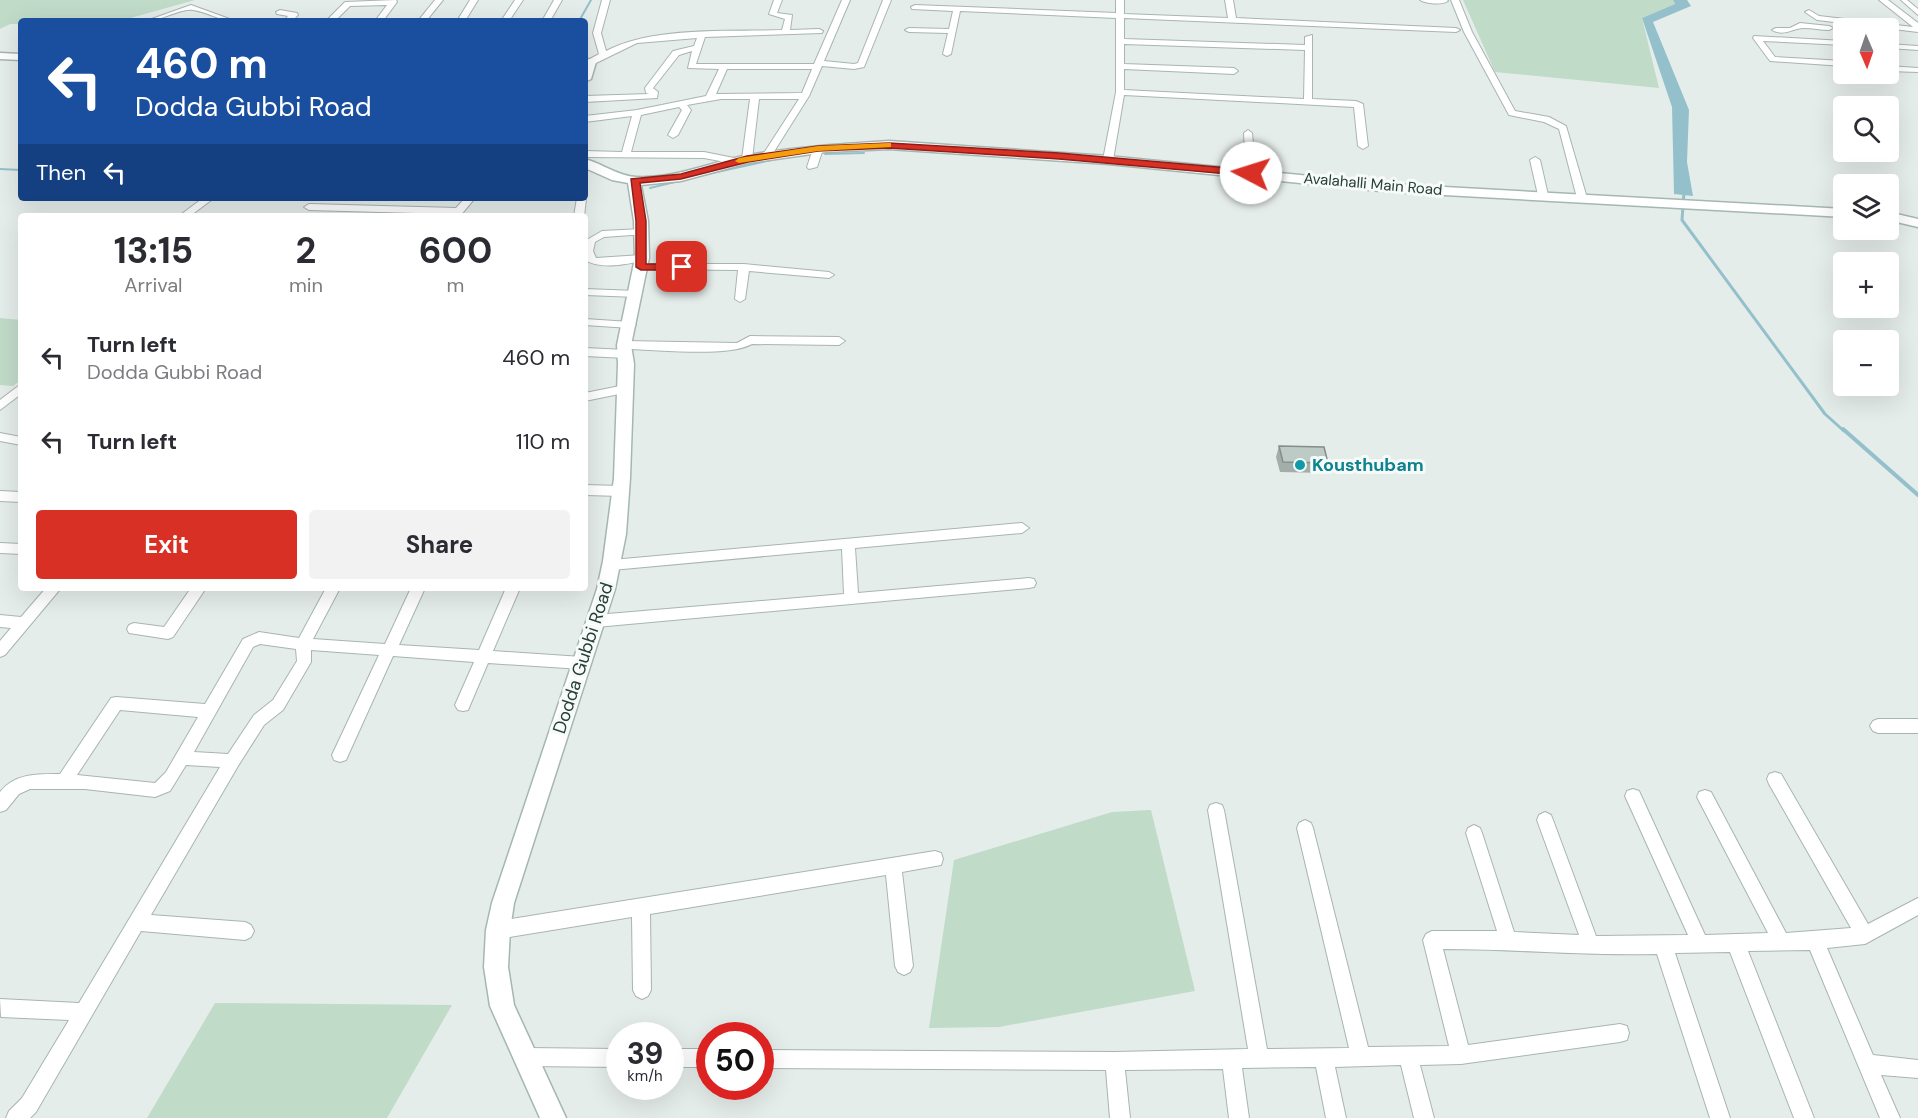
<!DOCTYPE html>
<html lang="en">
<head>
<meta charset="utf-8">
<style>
  :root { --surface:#fff; --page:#f2f2f3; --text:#2b2b33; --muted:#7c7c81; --accent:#d93025 }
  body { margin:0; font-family:"DM Sans",sans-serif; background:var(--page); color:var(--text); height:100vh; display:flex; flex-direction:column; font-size:22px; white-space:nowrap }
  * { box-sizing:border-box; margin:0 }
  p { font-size:20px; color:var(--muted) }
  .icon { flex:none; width:33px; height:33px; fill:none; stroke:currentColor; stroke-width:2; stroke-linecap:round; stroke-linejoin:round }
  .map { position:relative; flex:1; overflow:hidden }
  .details { position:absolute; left:18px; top:213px; width:570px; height:378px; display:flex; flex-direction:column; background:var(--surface); border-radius:6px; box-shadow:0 6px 24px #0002 }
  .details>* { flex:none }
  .hud { position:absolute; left:18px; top:18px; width:570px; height:183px; border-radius:6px; box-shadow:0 6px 24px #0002; background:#1a4fa0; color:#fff; overflow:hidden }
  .needle { width:39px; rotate:178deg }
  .buttons { position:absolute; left:1833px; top:18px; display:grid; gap:12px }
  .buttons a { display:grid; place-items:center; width:66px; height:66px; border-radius:6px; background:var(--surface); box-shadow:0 6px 24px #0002; font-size:30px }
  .speed { position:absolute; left:606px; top:1022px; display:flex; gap:12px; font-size:30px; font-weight:700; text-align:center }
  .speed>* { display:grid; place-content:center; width:78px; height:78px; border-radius:50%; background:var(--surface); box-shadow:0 6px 24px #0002; line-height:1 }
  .speed small { font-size:15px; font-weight:400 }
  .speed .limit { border:9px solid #d22; background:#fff; color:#111 }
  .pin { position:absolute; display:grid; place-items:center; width:51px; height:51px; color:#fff; margin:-26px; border-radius:12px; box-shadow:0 3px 9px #0006 }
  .me { position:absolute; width:66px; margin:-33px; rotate:275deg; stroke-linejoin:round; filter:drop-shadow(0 0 4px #0008) }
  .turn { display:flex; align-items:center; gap:21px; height:126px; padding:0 18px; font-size:27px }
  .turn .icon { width:78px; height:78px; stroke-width:2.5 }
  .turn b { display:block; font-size:42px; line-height:51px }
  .then { display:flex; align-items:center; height:57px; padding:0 18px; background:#0003; gap:12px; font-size:22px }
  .eta { display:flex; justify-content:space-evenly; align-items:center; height:102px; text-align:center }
  .eta b { font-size:36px; font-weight:700; line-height:42px }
  .button { display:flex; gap:12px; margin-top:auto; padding:12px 18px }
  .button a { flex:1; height:69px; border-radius:6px; background:var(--accent); color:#fff; font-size:24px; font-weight:700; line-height:69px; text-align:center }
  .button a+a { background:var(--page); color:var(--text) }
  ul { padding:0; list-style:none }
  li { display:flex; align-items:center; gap:18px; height:84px; padding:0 18px }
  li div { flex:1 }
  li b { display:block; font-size:22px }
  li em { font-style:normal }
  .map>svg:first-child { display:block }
  .green { fill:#c1dbc9 }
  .water { fill:#94c0cc }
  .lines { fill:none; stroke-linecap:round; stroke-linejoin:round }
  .stream-far2 { stroke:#94c0cc; stroke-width:2 }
  .stream-far1 { stroke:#94c0cc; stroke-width:3 }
  .stream { stroke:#94c0cc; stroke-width:4 }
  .minor-casing { stroke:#a8b5b1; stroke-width:2 }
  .secondary-casing { stroke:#a5b7b2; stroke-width:3 }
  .minor { fill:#fff; fill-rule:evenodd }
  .secondary { fill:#fff; fill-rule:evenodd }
  .wall { fill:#a3aeaa }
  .building { fill:#becac6; stroke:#858d8b; stroke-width:1.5 }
  .route { fill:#d93025; stroke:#8d1f18; stroke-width:1.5 }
  .slow { fill:#f59e0b }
  .culture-dot { fill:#0f9aa8; stroke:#f6faf8; stroke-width:2 }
  .labels { text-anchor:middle; stroke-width:6; stroke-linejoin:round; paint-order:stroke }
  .far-street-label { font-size:15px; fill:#263d38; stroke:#f6faf8 }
  .culture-label { font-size:18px; font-weight:bold; fill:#0d838f; stroke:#f6faf8; text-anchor:start }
  .street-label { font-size:18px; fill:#263d38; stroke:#f6faf8 }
</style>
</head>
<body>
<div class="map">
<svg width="1918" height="1118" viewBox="0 0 1918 1118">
  <rect width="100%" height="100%" fill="#e5edea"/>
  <g class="green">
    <path d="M 0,0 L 195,0 L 127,19 L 21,21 L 21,24 L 10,24 L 0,29 Z"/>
    <path d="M 1463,0 L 1673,0 L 1675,4 L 1642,18 L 1659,88 L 1495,72 Z"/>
    <path d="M 0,318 L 21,320 L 21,380 L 13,386 L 0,385 Z"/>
    <path d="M 1151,810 L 1195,991 L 999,1027 L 929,1028 L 954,860 L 1112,812 Z"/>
    <path d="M 215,1003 L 452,1005 L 387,1118 L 147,1118 Z"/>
  </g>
  <path class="water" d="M 1673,0 L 1687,0 L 1691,6 L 1653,22 L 1689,110 L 1687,162 L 1693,196 L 1674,194 L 1672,107 L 1642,18 L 1675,4 Z"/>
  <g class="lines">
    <g class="stream-far2">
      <path d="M 579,21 L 591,0"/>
      <path d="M 825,154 L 864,153"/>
      <path d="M 0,169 L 21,170"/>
      <path d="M 690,178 L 776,159"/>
      <path d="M 650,188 L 683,180"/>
    </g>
    <path class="stream-far1" d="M 1684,192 L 1682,220 L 1825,414 L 1844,431"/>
    <path class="stream" d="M 1843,429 L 1918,495"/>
    <defs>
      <g id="minor">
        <path d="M 396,0 L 397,2 L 383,21 L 375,21 L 387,5 L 350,6 L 335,21 L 326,21 L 345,2 Z"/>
        <path d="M 435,0 L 443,0 L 426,21 L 418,21 Z"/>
        <path d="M 470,0 L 478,0 L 465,21 L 457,21 Z"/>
        <path d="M 515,0 L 523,0 L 509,21 L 501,21 Z"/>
        <path d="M 554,0 L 562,0 L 550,21 L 542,21 Z"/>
        <path d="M 602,0 L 610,0 L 601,33 L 606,51 C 653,26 729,32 782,30 L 785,19 L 769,14 L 774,0 L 782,0 L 777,13 L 792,15 L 790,30 L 819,29 L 823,31 L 822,33 L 705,37 L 696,64 L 814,64 L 842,0 L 850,0 L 824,61 L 854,64 L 858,63 L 883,0 L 891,0 L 864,67 L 854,69 L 822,66 L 809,96 L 770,158 L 762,156 L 799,99 L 759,99 L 752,159 L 747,162 L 742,159 L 750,99 L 721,99 L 687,105 L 691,110 L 678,135 L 673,138 L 668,135 L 682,110 L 679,107 L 641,115 L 631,152 L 704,152 L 739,159 L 739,163 L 736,164 L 704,158 L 585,157 L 585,151 L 622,152 L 632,116 L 585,122 L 585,116 L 637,110 L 706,96 L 719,69 L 688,68 L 692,51 L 679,55 L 653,88 L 658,92 L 657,98 L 585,102 L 585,96 L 649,94 L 646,93 L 645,88 L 673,51 L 694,46 L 697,38 L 637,43 L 594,64 L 588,64 L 588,60 L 599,54 L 593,33 ZM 727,69 L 812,69 L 802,93 L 716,94 Z"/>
        <path d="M 1116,0 L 1124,0 L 1124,14 L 1228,18 L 1225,0 L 1233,0 L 1236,18 L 1456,28 L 1460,30 L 1456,32 L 1124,18 L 1124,39 L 1305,45 L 1305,37 L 1312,35 L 1312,99 L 1356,101 L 1363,104 L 1368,146 L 1363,149 L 1358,146 L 1354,107 L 1124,95 L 1113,160 L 1108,163 L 1103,160 L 1116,92 L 1116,18 L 960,11 L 951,54 L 947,56 L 943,54 L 948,33 L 909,32 L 905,30 L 909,28 L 949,29 L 953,11 L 912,9 L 911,7 L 915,5 L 1116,13 ZM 1124,44 L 1305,50 L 1304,99 L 1124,90 L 1124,69 L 1234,74 L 1238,71 L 1234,68 L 1124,64 Z"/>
        <path d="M 1420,0 L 1447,0 L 1448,1 C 1442,5 1426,4 1420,0 Z"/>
        <path d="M 1451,0 L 1459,0 L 1472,32 L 1515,111 L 1549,117 L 1566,126 L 1587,198 L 1585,200 L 1577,198 L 1559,129 L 1544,122 L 1509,115 L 1464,32 Z"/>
        <path d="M 1879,0 L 1888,0 L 1918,23 L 1918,32 L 1817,20 L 1805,12 L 1809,10 L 1819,16 L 1913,27 Z"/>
        <path d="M 1901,0 L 1907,0 L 1918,9 L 1918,15 Z"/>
        <path d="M 191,5 L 235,21 C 219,21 208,12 193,10 C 181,8 161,21 146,21 Z"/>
        <path d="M 280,10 L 297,13 L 298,15 L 292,21 L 284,21 L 288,16 L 277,14 L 276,12 Z"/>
        <path d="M 1800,23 L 1829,26 L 1833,28 L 1829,30 C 1821,30 1812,28 1804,28 C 1793,28 1784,37 1772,30 L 1776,28 L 1790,28 Z"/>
        <path d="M 1754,36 L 1844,41 L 1844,45 L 1763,41 L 1775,57 L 1844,61 L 1844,66 L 1770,61 L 1753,38 Z"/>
        <path d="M 1888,44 L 1918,46 L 1918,50 L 1888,48 Z"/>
        <path d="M 1888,66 L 1918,68 L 1918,72 L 1888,71 Z"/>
        <path d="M 1248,130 L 1252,133 L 1256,173 L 1251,176 L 1246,173 L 1244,133 Z"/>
        <path d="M 818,146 L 823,149 L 817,167 L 809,169 L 807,167 L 813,149 Z"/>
        <path d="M 1535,157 L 1540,160 L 1548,195 L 1543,198 L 1538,195 L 1530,160 Z"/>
        <path d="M 203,198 L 214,198 L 190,216 L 179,216 Z"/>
        <path d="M 465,198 L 475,198 L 460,216 L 450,216 L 452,214 L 309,210 L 304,207 L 309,204 L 456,208 Z"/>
        <path d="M 577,198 L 586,199 L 584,216 L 574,216 Z"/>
        <path d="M 642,229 L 647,232 L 646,234 L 604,237 L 595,242 L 593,251 L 596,258 L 642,255 L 646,256 L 646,260 C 628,264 601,270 585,260 L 585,241 L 602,231 Z"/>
        <path d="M 641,264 L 744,264 L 829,272 L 834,275 L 829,278 L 749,271 L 745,299 L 740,302 L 735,299 L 738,270 L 637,269 L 637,265 Z"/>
        <path d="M 585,289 L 637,291 L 642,294 L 637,297 L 585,295 Z"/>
        <path d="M 585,319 L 630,322 L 636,325 L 630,328 L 585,325 Z"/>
        <path d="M 750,336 L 839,337 L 845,341 L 839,345 L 752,344 C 726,358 656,349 624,349 L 618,345 L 624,341 L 737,343 Z"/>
        <path d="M 585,348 L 626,350 L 632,354 L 626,358 L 585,356 Z"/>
        <path d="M 21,384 L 21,394 L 0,410 L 0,400 Z"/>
        <path d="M 625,385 L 631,389 L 629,392 L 585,401 L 585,393 Z"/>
        <path d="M 0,433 L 21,437 L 21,445 L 0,441 Z"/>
        <path d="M 585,485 L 621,486 L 627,491 L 621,496 L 585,495 Z"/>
        <path d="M 0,491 L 21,492 L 21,502 L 0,501 Z"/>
        <path d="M 1022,523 L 1029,528 L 1022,533 L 855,548 L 858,593 L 1029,578 L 1034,579 L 1036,583 L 1034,587 L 1029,588 L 596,627 L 591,625 L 589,621 L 591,617 L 596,615 L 844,594 L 842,549 L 612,570 L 607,569 L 605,565 L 607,561 L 612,560 Z"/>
        <path d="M 0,543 L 21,544 L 21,554 L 0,553 Z"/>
        <path d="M 46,588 L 61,588 L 5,655 L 0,657 L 0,641 L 11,628 L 0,627 L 0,615 L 21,617 Z"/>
        <path d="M 191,588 L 206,588 L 173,637 L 168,639 L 129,633 L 127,629 L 129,625 L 134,623 L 164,627 Z"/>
        <path d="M 326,588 L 340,588 L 313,639 L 385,644 L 411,588 L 425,588 L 399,645 L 479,650 L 506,588 L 520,588 L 493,651 L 582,657 L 587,659 L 589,663 L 587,667 L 582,669 L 488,663 L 468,710 L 463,711 L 458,710 L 455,705 L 474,662 L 393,656 L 346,760 L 340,762 L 334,760 L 332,755 L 379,655 L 311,650 L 311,662 L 283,710 L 264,725 L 238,766 L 151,915 L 245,922 L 251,925 L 254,931 L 251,937 L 245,940 L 141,931 L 36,1112 L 30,1118 L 6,1118 L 9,1111 L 22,1098 L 69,1020 L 1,1017 L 0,999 L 79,1003 L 220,767 L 186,765 L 170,791 L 155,797 L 85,789 L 30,789 L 19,794 L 6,810 L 0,812 L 0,792 C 15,773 38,774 60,774 L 111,698 L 116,697 L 205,704 L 243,639 L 259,632 L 299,638 ZM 260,644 L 296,649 L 297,661 L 273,700 L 254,715 L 228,754 L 194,752 L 253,647 ZM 120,710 L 198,717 L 166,772 L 155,783 L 77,775 Z"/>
        <path d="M 1878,719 L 1918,719 L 1918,733 L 1878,733 L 1873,731 L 1870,726 L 1873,721 Z"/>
        <path d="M 1775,772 L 1781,774 L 1868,924 L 1918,898 L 1918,915 L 1865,944 L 1827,948 L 1873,1055 L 1918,1060 L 1918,1078 L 1881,1075 L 1900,1118 L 1880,1118 L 1810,950 L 1748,951 L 1814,1118 L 1794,1118 L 1730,952 L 1675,953 L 1730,1118 L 1710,1118 L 1657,954 C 1586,956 1515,949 1443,949 L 1468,1045 L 1620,1024 L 1627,1026 L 1629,1033 L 1627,1040 L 1620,1042 L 1461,1064 L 1420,1065 L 1434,1118 L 1414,1118 L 1401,1065 L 1335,1067 L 1346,1118 L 1326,1118 L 1316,1067 L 1242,1068 L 1249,1118 L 1229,1118 L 1223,1069 L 1125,1070 L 1130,1118 L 1110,1118 L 1106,1070 L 760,1068 L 760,1050 L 1115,1052 L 1248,1049 L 1208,810 L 1210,805 L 1216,803 L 1222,805 L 1224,810 L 1267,1049 L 1349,1048 L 1297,828 L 1299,823 L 1305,820 L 1311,823 L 1313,828 L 1368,1047 L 1449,1046 L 1423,940 L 1426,934 L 1432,931 L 1497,931 L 1466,833 L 1468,828 L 1474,825 L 1480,828 L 1482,833 L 1514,932 L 1579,935 L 1537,820 L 1539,815 L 1545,812 L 1551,815 L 1553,820 L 1596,936 L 1688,935 L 1625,796 L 1627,791 L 1633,789 L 1639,791 L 1705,935 L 1768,933 L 1697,797 L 1699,792 L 1705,790 L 1711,792 L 1786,933 L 1851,928 L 1769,784 L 1767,779 L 1769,774 Z"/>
        <path d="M 935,851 L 941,853 L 943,859 L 941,865 L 902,872 L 913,966 L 910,972 L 904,975 L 898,972 L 895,966 L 886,875 L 650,914 L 651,990 L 648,996 L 642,999 L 636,996 L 633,990 L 632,917 L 498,939 L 492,936 L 489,930 L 492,924 L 498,921 Z"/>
        <path d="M 526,1048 L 620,1049 L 620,1067 L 526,1066 L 519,1064 L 517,1057 L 519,1050 Z"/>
        <rect x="670" y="1049" width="40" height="18"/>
      </g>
      <g id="secondary">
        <path d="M 0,53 L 21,54 L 21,60 L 0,59 Z"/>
        <path d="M 585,58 L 596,62 L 591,79 L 585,82 Z"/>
        <path d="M 889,141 L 1108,156 L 1390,184 L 1844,209 L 1844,217 L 1390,192 L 1108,164 L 889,149 L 826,152 L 748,163 L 681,181 L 641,185 L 648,221 L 649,258 L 631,345 L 634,364 L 630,478 L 626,534 L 615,589 L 514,903 L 510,930 L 508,967 L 514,1005 L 566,1118 L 540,1118 L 490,1006 L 484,967 L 486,930 L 492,903 L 597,589 L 603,561 L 614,478 L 618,364 L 617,345 L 635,258 L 634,221 L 628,183 L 612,180 L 585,168 L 585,159 C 603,164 618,176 636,177 C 675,179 711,162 748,155 C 795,147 842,144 889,141 Z"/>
        <path d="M 1888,212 L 1918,219 L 1918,227 L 1888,220 Z"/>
      </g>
    </defs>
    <use href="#minor" class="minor-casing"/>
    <use href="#secondary" class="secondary-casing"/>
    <use href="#minor" class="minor"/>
    <use href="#secondary" class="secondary"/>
  </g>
  <path class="wall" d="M 1279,446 L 1328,463 L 1325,473 L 1280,472 L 1276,457 Z"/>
  <path class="building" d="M 1279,446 L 1324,447 L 1328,463 L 1283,462 Z"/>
  <path class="route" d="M 889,143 L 1059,153 L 1251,170 L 1256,173 L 1251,176 L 1059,159 L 889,148 L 818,151 L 748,162 L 681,179 L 640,183 L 646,221 L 646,264 L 682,264 L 688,267 L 682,270 L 641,270 L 636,267 L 636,221 L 631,179 L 681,174 L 747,156 L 818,146 Z"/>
  <path class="slow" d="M 888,143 L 891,143 L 891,147 L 818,151 L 739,163 L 735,161 L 739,158 L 818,146 Z"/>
  <circle class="culture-dot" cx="1300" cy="465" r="6"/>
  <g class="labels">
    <g class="far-street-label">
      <text transform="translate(1373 184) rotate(5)" y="5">Avalahalli Main Road</text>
    </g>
    <g class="culture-label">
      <text x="1312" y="471">Kousthubam</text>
    </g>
    <g class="street-label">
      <text transform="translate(583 658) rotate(-72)" y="6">Dodda Gubbi Road</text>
    </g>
  </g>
</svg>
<div class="buttons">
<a><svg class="needle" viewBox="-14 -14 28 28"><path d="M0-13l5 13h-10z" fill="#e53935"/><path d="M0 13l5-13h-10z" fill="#7c7c81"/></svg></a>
<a><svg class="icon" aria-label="search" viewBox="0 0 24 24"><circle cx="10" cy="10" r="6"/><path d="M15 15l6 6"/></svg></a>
<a><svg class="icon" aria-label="layers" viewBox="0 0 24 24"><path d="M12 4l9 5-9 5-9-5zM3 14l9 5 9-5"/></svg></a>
<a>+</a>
<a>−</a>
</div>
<div class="speed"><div>39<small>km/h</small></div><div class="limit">50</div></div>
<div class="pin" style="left:682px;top:267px;background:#d93025"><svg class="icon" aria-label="arrive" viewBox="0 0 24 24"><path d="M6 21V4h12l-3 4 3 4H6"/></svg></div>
<svg class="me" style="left:1251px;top:173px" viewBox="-20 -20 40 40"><circle r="19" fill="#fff"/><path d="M0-13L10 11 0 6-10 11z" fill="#d93025"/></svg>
<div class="hud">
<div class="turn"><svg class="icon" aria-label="left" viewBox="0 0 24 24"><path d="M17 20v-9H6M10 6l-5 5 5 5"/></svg><div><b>460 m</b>Dodda Gubbi Road</div></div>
<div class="then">Then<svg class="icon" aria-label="left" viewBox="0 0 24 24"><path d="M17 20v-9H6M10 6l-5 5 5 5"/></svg></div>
</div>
<section class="details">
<div class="eta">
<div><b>13:15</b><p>Arrival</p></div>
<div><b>2</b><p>min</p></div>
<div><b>600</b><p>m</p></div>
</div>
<ul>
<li><svg class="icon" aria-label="left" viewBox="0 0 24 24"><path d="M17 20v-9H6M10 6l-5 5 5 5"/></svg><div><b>Turn left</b><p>Dodda Gubbi Road</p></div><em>460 m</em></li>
<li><svg class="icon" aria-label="left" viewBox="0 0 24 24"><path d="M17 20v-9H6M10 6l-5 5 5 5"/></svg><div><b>Turn left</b></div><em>110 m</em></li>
</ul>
<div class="button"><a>Exit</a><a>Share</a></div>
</section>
</div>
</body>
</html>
